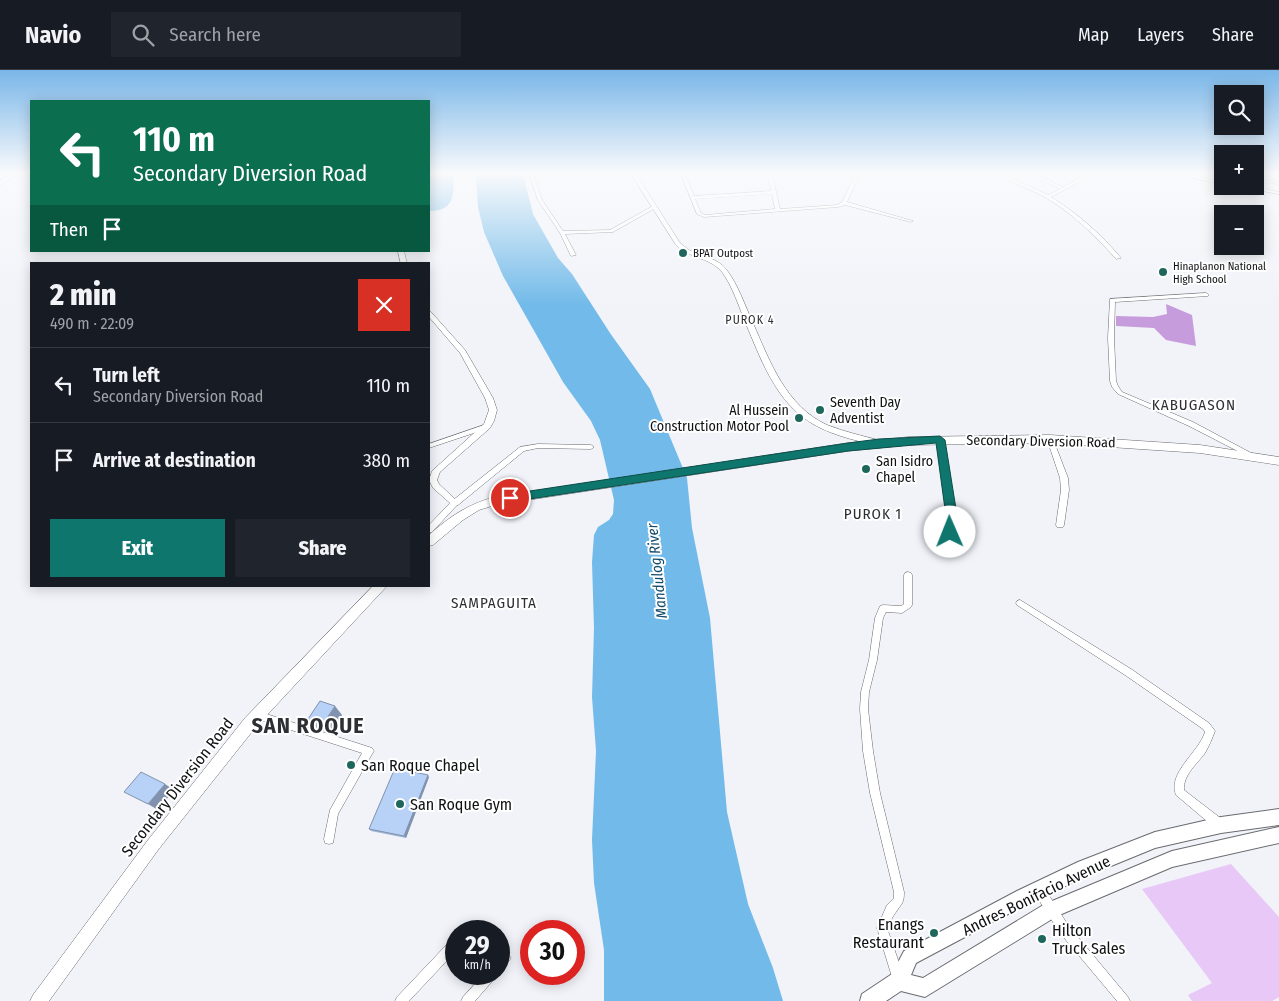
<!DOCTYPE html>
<html lang="en">
<head>
<meta charset="utf-8">
<style>
  :root { --surface:#171b24; --page:#20242c; --text:#f1f3f6; --muted:#9ea1a6; --line:#363941; --accent:#0f766e }
  body { margin:0; font-family:"Fira Sans Condensed",sans-serif; background:var(--page); color:var(--text); height:100vh; display:flex; flex-direction:column; font-size:19px; white-space:nowrap }
  * { box-sizing:border-box; margin:0 }
  p { font-size:16px; color:var(--muted) }
  .icon { flex:none; width:28px; height:28px; fill:none; stroke:currentColor; stroke-width:2; stroke-linecap:round; stroke-linejoin:round }
  .map { position:relative; flex:1; overflow:hidden }
  .details { position:absolute; left:30px; top:192px; width:400px; height:325px; display:flex; flex-direction:column; background:var(--surface); border-radius:0px; box-shadow:0 2px 12px #0003 }
  .details>* { flex:none }
  .guide { position:absolute; left:30px; top:30px; width:400px; height:152px; border-radius:0px; box-shadow:0 2px 12px #0003; background:#0b6e4f; color:#fff; overflow:hidden }
  .fabs { position:absolute; left:1214px; top:15px; display:grid; gap:10px }
  .fabs a { display:grid; place-items:center; width:50px; height:50px; border-radius:0px; background:var(--surface); box-shadow:0 2px 12px #0003; font-size:25px }
  .speed { position:absolute; left:445px; top:850px; display:flex; gap:10px; font-size:25px; font-weight:700; text-align:center }
  .speed>* { display:grid; place-content:center; width:65px; height:65px; border-radius:50%; background:var(--surface); box-shadow:0 2px 12px #0003; line-height:1 }
  .speed small { font-size:12px; font-weight:400 }
  .speed .limit { border:8px solid #d22; background:#fff; color:#111 }
  .pin { position:absolute; display:grid; place-items:center; width:42px; height:42px; color:#fff; margin:-21px; border:2px solid #fff; border-radius:50%; box-shadow:0 1px 5px #0007 }
  .me { position:absolute; width:55px; margin:-28px; rotate:359deg; stroke-linejoin:round; filter:drop-shadow(0 0 4px #0008) }
  .turn { display:flex; align-items:center; gap:18px; height:105px; padding:0 20px; font-size:22px }
  .turn .icon { width:65px; height:65px; stroke-width:2.5 }
  .turn b { display:block; font-size:35px; line-height:42px }
  .then { display:flex; align-items:center; height:48px; padding:0 20px; background:#0003; gap:10px; font-size:19px }
  .round { display:grid; place-items:center; flex:none; width:52px; height:52px; border-radius:0px; background:var(--page) }
  .overview { display:flex; align-items:center; justify-content:space-between; height:85px; padding:0 20px }
  h1 { font-size:30px; font-weight:800; line-height:38px }
  .cta { display:flex; gap:10px; margin-top:auto; padding:10px 20px }
  .cta a { flex:1; height:58px; border-radius:0px; background:var(--accent); color:#fff; font-size:20px; font-weight:800; line-height:58px; text-align:center }
  .cta a+a { background:var(--page); color:var(--text) }
  ul { padding:0; list-style:none }
  li { display:flex; align-items:center; gap:15px; height:75px; padding:0 20px; border-top:1px solid var(--line) }
  li div { flex:1 }
  li b { display:block; font-size:19px }
  li em { font-style:normal }
  header { display:flex; align-items:center; gap:30px; box-sizing:border-box; height:70px; padding:0 25px; background:var(--surface); border-bottom:1px solid var(--line) }
  header strong { font-size:24px }
  nav { display:flex; gap:28px; margin-inline-start:auto; font-size:18px }
  .search { width:350px; height:45px; background:var(--page); display:flex; align-items:center; gap:12px; box-sizing:border-box; padding:0 18px; border-radius:0px; color:var(--muted); font-size:19px }
  .map>svg:first-child { display:block }
  .green { fill:#e7c8f7 }
  .forest { fill:#c79cdc }
  .water { fill:#72bae9 }
  .lines { fill:none; stroke-linecap:round; stroke-linejoin:round }
  .minor-casing { stroke:#6a6b70; stroke-width:1 }
  .tertiary-casing { stroke:#6a6b70; stroke-width:1 }
  .secondary-casing { stroke:#6a6b70; stroke-width:1 }
  .primary-casing { stroke:#6a6b70; stroke-width:1 }
  .trunk-casing { stroke:#6a6b70; stroke-width:2 }
  .minor { fill:#fff; fill-rule:evenodd }
  .tertiary { fill:#fff; fill-rule:evenodd }
  .secondary { fill:#fff; fill-rule:evenodd }
  .primary { fill:#fff; fill-rule:evenodd }
  .trunk { fill:#fff; fill-rule:evenodd }
  .wall { fill:#9db4d4 }
  .shaded-wall { fill:#8092ad }
  .building { fill:#b7d1f7; stroke:#8092ad }
  .route { fill:#0f766e; stroke:#0a4d48 }
  .poi-dot { fill:#1e675d; stroke:#fff; stroke-width:2 }
  .labels { text-anchor:middle; stroke-width:4; stroke-linejoin:round; paint-order:stroke }
  .far-poi-label { font-size:11px; fill:#101113; stroke:#fff; text-anchor:start }
  .far-neighbourhood-label { font-size:12px; letter-spacing:1px; fill:#2e2f33; stroke:#fff }
  .poi-label { font-size:14px; fill:#101113; stroke:#fff; text-anchor:start }
  .street-label { font-size:14px; fill:#101113; stroke:#fff }
  .neighbourhood-label { font-size:15px; letter-spacing:1px; fill:#2e2f33; stroke:#fff }
  .water-label { font-size:15px; font-style:italic; fill:#134b6b; stroke:#fff }
  .near-poi-label { font-size:16px; fill:#101113; stroke:#fff; text-anchor:start }
  .near-street-label { font-size:16px; fill:#101113; stroke:#fff }
  .near-district-label { font-size:22px; font-weight:bold; letter-spacing:1px; fill:#2e2f33; stroke:#fff }
</style>
</head>
<body>
<header>
<strong>Navio</strong>
<div class="search"><svg class="icon" aria-label="search" viewBox="0 0 24 24"><circle cx="10" cy="10" r="6"/><path d="M15 15l6 6"/></svg>Search here</div>
<nav><a>Map</a><a>Layers</a><a>Share</a></nav>
</header>
<div class="map">
<svg width="1279" height="931" viewBox="0 0 1279 931">
  <rect width="100%" height="100%" fill="#f1f3f9"/>
  <path class="green" d="M 1231,794 L 1279,847 L 1279,927 L 1272,931 L 1192,931 L 1188,925 L 1212,913 L 1142,819 Z"/>
  <path class="forest" d="M 1166,234 L 1192,245 L 1196,276 L 1166,270 L 1154,258 L 1116,256 L 1116,246 L 1153,247 L 1167,244 Z"/>
  <g class="water">
    <path d="M 429,104 L 454,104 C 453,126 455,141 429,141 Z"/>
    <path d="M 476,104 L 523,104 L 533,144 L 558,188 L 572,204 L 610,263 L 650,319 L 687,408 L 692,458 L 710,548 L 727,742 L 748,834 L 773,898 L 783,931 L 604,931 L 604,880 L 594,813 L 592,770 L 596,681 L 592,627 L 594,558 L 592,492 L 594,465 L 598,457 L 609,450 L 613,444 L 614,430 L 600,370 L 591,351 L 563,312 L 503,206 L 484,162 L 478,137 Z"/>
  </g>
  <g class="lines">
    <defs>
      <g id="minor">
        <path d="M 529,104 L 533,104 L 542,130 L 563,161 L 610,160 L 653,136 L 657,137 L 613,162 L 565,164 L 576,185 L 571,186 L 560,163 L 538,130 Z"/>
        <path d="M 681,104 L 685,104 L 694,126 L 771,121 L 768,104 L 772,104 L 780,139 L 837,135 L 842,132 L 856,104 L 860,104 L 847,132 L 913,151 L 911,152 L 845,135 L 838,137 L 704,147 L 697,144 ZM 772,124 L 775,139 L 705,145 L 701,143 L 695,129 Z"/>
        <path d="M 997,104 L 1003,104 L 1048,125 L 1060,119 L 1029,104 L 1035,104 L 1063,117 L 1079,108 L 1081,106 L 1079,104 L 1084,104 L 1085,106 L 1083,110 L 1051,127 C 1077,143 1101,164 1121,188 L 1116,189 C 1095,165 1071,142 1043,126 C 1028,118 1011,113 997,104 Z"/>
        <path d="M 1173,104 L 1183,104 L 1222,112 L 1222,114 Z"/>
        <path d="M 1255,109 L 1279,112 L 1279,114 L 1255,111 Z"/>
        <path d="M 1238,116 L 1249,116 L 1279,122 L 1279,124 Z"/>
        <path d="M 1206,223 L 1208,224 L 1208,226 L 1115,232 L 1114,268 L 1116,311 L 1118,316 L 1122,322 L 1193,352 L 1253,384 L 1254,386 L 1253,388 L 1251,388 L 1189,356 L 1118,324 L 1112,317 L 1110,311 L 1108,268 L 1110,229 Z"/>
        <path d="M 487,354 L 490,356 L 489,358 L 429,378 L 429,374 Z"/>
        <path d="M 1048,367 L 1052,367 L 1053,369 L 1068,408 L 1069,420 L 1064,455 L 1063,457 L 1057,457 L 1056,455 L 1061,420 L 1060,408 L 1047,369 Z"/>
        <path d="M 938,368 L 940,368 L 943,370 L 954,439 L 954,462 L 953,464 L 947,464 L 946,462 L 946,439 L 937,370 Z"/>
        <path d="M 538,374 L 591,375 L 594,377 L 591,379 L 538,378 L 524,381 L 458,435 L 452,435 L 451,433 L 452,431 L 520,377 Z"/>
        <path d="M 908,502 L 911,503 L 912,505 L 912,535 L 911,537 L 902,543 L 886,542 L 883,548 L 877,590 L 869,622 L 868,639 L 873,681 L 880,723 L 904,822 C 904,833 902,833 896,842 C 892,847 890,853 887,858 L 904,907 L 902,911 L 898,913 L 894,911 L 892,907 L 877,858 L 887,835 L 894,828 L 894,822 L 870,723 L 863,681 L 860,639 L 861,622 L 869,590 L 875,548 L 880,536 L 883,535 L 901,536 L 904,534 L 904,505 L 905,503 Z"/>
        <path d="M 1020,530 L 1131,599 L 1209,653 L 1215,661 C 1212,669 1209,676 1205,683 C 1197,694 1183,705 1184,720 L 1223,750 L 1224,754 L 1223,758 L 1219,759 L 1215,758 L 1176,725 C 1167,703 1199,682 1205,662 L 1203,659 L 1125,605 L 1017,535 L 1016,533 L 1017,531 Z"/>
        <path d="M 257,641 L 372,678 L 374,681 L 372,684 L 338,744 L 333,773 L 329,774 L 325,773 L 324,769 L 330,740 L 362,683 L 254,648 L 253,645 L 254,642 Z"/>
        <path d="M 1039,815 L 1043,816 L 1068,855 L 1128,927 L 1130,931 L 1117,931 L 1060,863 L 1035,824 L 1034,820 L 1035,816 Z"/>
        <path d="M 480,853 L 487,857 L 488,861 L 469,861 L 470,857 Z"/>
        <path d="M 456,868 L 456,881 L 409,931 L 395,931 L 397,927 L 452,869 Z"/>
        <path d="M 499,876 L 503,877 L 511,888 L 503,899 L 499,901 Z"/>
        <path d="M 484,904 L 497,904 L 495,908 L 475,931 L 461,931 L 463,927 Z"/>
      </g>
      <g id="tertiary">
        <path d="M 631,104 L 636,104 L 680,173 C 683,175 686,178 689,180 C 702,187 716,187 726,199 C 738,214 745,236 753,253 C 770,292 786,336 827,355 C 845,362 863,366 882,371 L 883,373 L 882,375 L 879,376 C 854,370 825,364 804,348 C 774,326 760,287 746,254 C 739,237 733,217 722,202 C 712,190 698,189 685,182 C 682,181 679,178 676,175 Z"/>
        <path d="M 398,181 L 404,181 L 407,194 L 401,194 Z"/>
        <path d="M 429,241 L 431,242 L 465,280 L 493,328 L 497,340 L 494,351 L 490,358 L 440,402 L 437,410 L 439,414 L 459,433 L 432,462 L 429,463 L 429,455 L 450,433 L 433,418 L 429,410 L 432,401 L 484,354 L 489,340 L 485,328 L 460,283 L 429,247 Z"/>
      </g>
      <path id="secondary" d="M 11,104 L 19,104 L 0,115 L 0,111 Z"/>
      <g id="primary">
        <path d="M 1050,365 L 1200,375 L 1279,387 L 1279,395 L 1200,383 L 1050,373 L 908,375 L 848,381 L 495,435 L 479,440 L 463,450 L 433,475 L 429,476 L 429,465 C 449,447 468,434 495,427 L 848,373 L 908,367 Z"/>
        <path d="M 373,516 L 387,516 L 255,658 L 158,780 L 49,931 L 30,931 L 33,925 L 148,770 L 245,648 Z"/>
      </g>
      <path id="trunk" d="M 1279,739 L 1279,755 L 1221,763 L 1155,778 L 1089,805 L 1029,833 L 916,893 L 911,905 L 923,908 L 1045,834 L 1172,781 L 1279,757 L 1279,773 L 1172,797 L 1057,846 L 925,927 L 901,921 L 886,931 L 860,931 L 862,924 L 892,904 L 904,881 L 1017,821 L 1078,792 L 1155,762 L 1221,747 Z"/>
    </defs>
    <use href="#minor" class="minor-casing"/>
    <use href="#tertiary" class="tertiary-casing"/>
    <use href="#secondary" class="secondary-casing"/>
    <use href="#primary" class="primary-casing"/>
    <use href="#trunk" class="trunk-casing"/>
    <use href="#minor" class="minor"/>
    <use href="#tertiary" class="tertiary"/>
    <use href="#secondary" class="secondary"/>
    <use href="#primary" class="primary"/>
    <use href="#trunk" class="trunk"/>
  </g>
  <g class="wall">
    <path d="M 342,645 L 331,663 L 316,658 L 308,649 Z"/>
    <path d="M 429,707 L 406,768 L 371,761 L 369,759 Z"/>
  </g>
  <g class="shaded-wall">
    <path d="M 335,636 L 342,645 L 331,663 L 323,654 Z"/>
    <path d="M 428,705 L 429,707 L 406,768 L 404,766 Z"/>
    <path d="M 165,714 L 174,720 L 158,740 L 148,734 Z"/>
  </g>
  <g class="building">
    <path d="M 320,631 L 335,636 L 323,654 L 308,649 Z"/>
    <path d="M 395,698 L 428,705 L 404,766 L 369,759 Z"/>
    <path d="M 141,702 L 165,714 L 148,734 L 124,722 Z"/>
  </g>
  <linearGradient id="sky" x2="0" y2="1"><stop stop-color="#79b6e8"/><stop offset="0.44" stop-color="#f9fafc"/><stop offset="1" stop-color="#f9fafc" stop-opacity="0"/></linearGradient>
  <rect width="1279" height="235" fill="url(#sky)"/>
  <path class="route" d="M 940,366 L 945,370 L 956,439 L 956,462 L 950,466 L 945,462 L 945,439 L 936,373 L 848,381 L 510,432 L 504,428 L 510,424 L 848,373 L 879,369 Z"/>
  <g class="poi-dot">
    <circle cx="683" cy="183" r="5"/>
    <circle cx="1163" cy="202" r="5"/>
    <circle cx="820" cy="340" r="5"/>
    <circle cx="799" cy="348" r="5"/>
    <circle cx="866" cy="399" r="5"/>
    <circle cx="351" cy="695" r="5"/>
    <circle cx="400" cy="734" r="5"/>
    <circle cx="934" cy="863" r="5"/>
    <circle cx="1042" cy="869" r="5"/>
  </g>
  <g class="labels">
    <g class="far-poi-label">
      <text x="693" y="187">BPAT Outpost</text>
      <text x="1173" y="200">Hinaplanon National<tspan x="1173" dy="13">High School</tspan></text>
    </g>
    <g class="far-neighbourhood-label">
      <text x="750" y="254">PUROK 4</text>
    </g>
    <g class="poi-label">
      <text x="830" y="337">Seventh Day<tspan x="830" dy="16">Adventist</tspan></text>
      <text x="789" y="345" text-anchor="end">Al Hussein<tspan x="789" dy="16">Construction Motor Pool</tspan></text>
      <text x="876" y="396">San Isidro<tspan x="876" dy="16">Chapel</tspan></text>
    </g>
    <g class="street-label">
      <text transform="translate(1041 371) rotate(1)" y="5">Secondary Diversion Road</text>
    </g>
    <g class="neighbourhood-label">
      <text x="1194" y="340">KABUGASON</text>
      <text x="873" y="449">PUROK 1</text>
      <text x="494" y="538">SAMPAGUITA</text>
    </g>
    <g class="water-label">
      <text transform="translate(657 501) rotate(-96)" y="5">Mandulog River</text>
    </g>
    <g class="near-poi-label">
      <text x="361" y="701">San Roque Chapel</text>
      <text x="410" y="740">San Roque Gym</text>
      <text x="924" y="860" text-anchor="end">Enangs<tspan x="924" dy="18">Restaurant</tspan></text>
      <text x="1052" y="866">Hilton<tspan x="1052" dy="18">Truck Sales</tspan></text>
    </g>
    <g class="near-street-label">
      <text transform="translate(177 717) rotate(-52)" y="6">Secondary Diversion Road</text>
      <text transform="translate(1036 825) rotate(-26)" y="6">Andres Bonifacio Avenue</text>
    </g>
    <g class="near-district-label">
      <text x="308" y="663">SAN ROQUE</text>
    </g>
  </g>
</svg>
<div class="fabs">
<a><svg class="icon" aria-label="search" viewBox="0 0 24 24"><circle cx="10" cy="10" r="6"/><path d="M15 15l6 6"/></svg></a>
<a>+</a>
<a>−</a>
</div>
<div class="speed"><div>29<small>km/h</small></div><div class="limit">30</div></div>
<div class="pin" style="left:510px;top:428px;background:#d93025"><svg class="icon" aria-label="arrive" viewBox="0 0 24 24"><path d="M6 21V4h12l-3 4 3 4H6"/></svg></div>
<svg class="me" style="left:950px;top:462px" viewBox="-20 -20 40 40"><circle r="19" fill="#fff"/><path d="M0-13L10 11 0 6-10 11z" fill="#0f766e"/></svg>
<div class="guide">
<div class="turn"><svg class="icon" aria-label="left" viewBox="0 0 24 24"><path d="M17 20v-9H6M10 6l-5 5 5 5"/></svg><div><b>110 m</b>Secondary Diversion Road</div></div>
<div class="then">Then<svg class="icon" aria-label="arrive" viewBox="0 0 24 24"><path d="M6 21V4h12l-3 4 3 4H6"/></svg></div>
</div>
<section class="details">
<div class="overview"><div><h1>2 min</h1><p>490 m · 22:09</p></div><a class="round" style="background:#d93025;color:#fff"><svg class="icon" aria-label="close" viewBox="0 0 24 24"><path d="M6 6l12 12M18 6L6 18"/></svg></a></div>
<ul>
<li><svg class="icon" aria-label="left" viewBox="0 0 24 24"><path d="M17 20v-9H6M10 6l-5 5 5 5"/></svg><div><b>Turn left</b><p>Secondary Diversion Road</p></div><em>110 m</em></li>
<li><svg class="icon" aria-label="arrive" viewBox="0 0 24 24"><path d="M6 21V4h12l-3 4 3 4H6"/></svg><div><b>Arrive at destination</b></div><em>380 m</em></li>
</ul>
<div class="cta"><a>Exit</a><a>Share</a></div>
</section>
</div>
</body>
</html>
